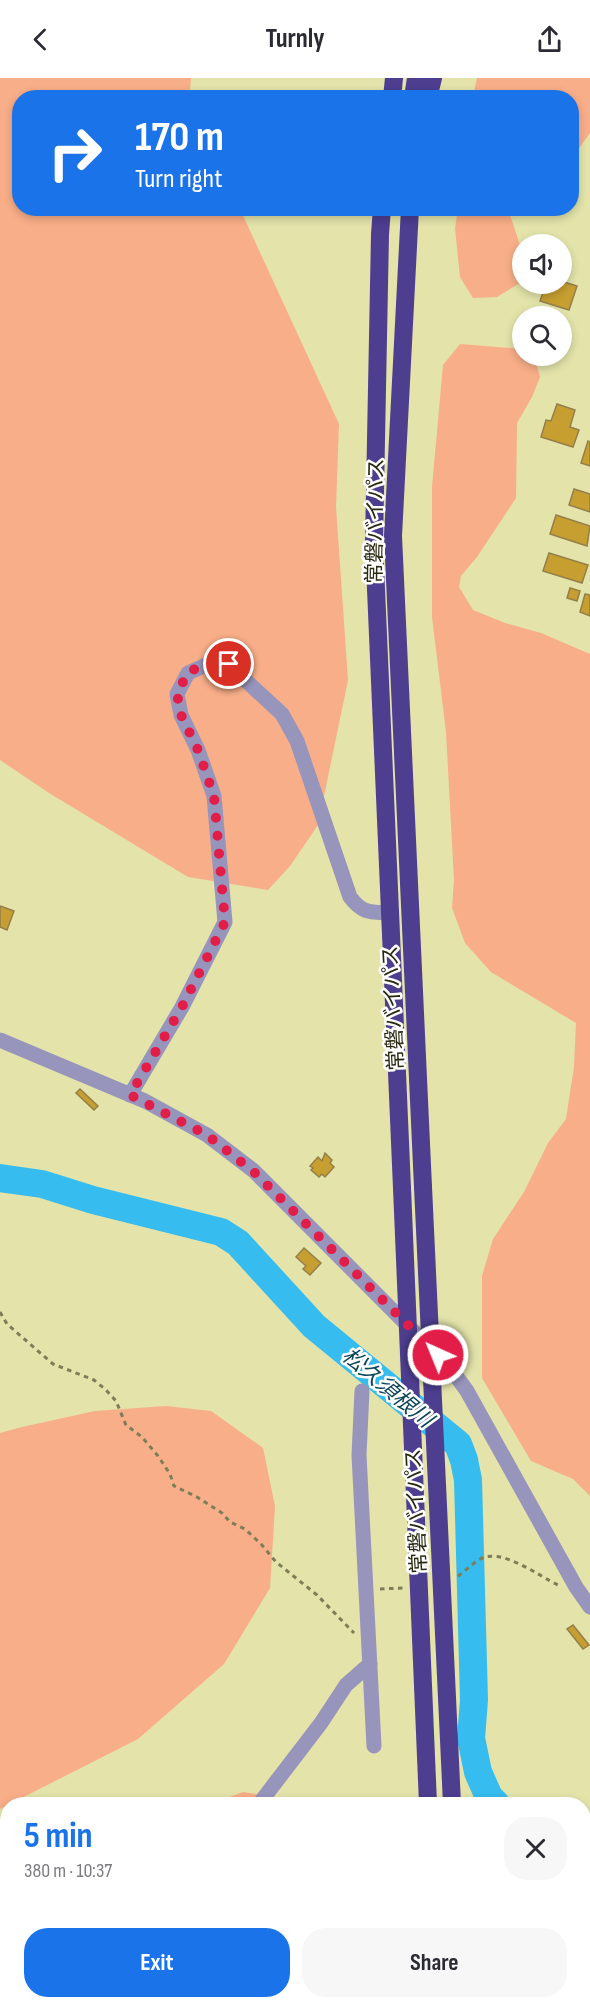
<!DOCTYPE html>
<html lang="en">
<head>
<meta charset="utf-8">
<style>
  :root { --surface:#fff; --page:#f7f7f7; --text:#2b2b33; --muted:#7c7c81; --accent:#1a73e8 }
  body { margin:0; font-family:"Sofia Sans Condensed","Noto Sans JP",sans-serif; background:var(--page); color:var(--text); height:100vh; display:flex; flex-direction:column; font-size:22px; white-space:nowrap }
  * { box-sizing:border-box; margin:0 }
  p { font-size:20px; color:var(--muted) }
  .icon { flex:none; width:33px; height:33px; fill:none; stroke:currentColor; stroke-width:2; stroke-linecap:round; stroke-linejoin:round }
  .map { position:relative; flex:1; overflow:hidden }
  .panel { position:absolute; left:0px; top:1719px; width:591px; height:212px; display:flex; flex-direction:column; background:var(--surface); border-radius:24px 24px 0 0; box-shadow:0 3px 9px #0003 }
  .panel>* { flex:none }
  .hud { position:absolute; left:12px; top:12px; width:567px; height:126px; border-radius:24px; box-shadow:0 3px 9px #0003; background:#1a73e8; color:#fff; overflow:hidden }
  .tools { position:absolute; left:512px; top:156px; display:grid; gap:12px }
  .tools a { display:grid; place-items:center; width:60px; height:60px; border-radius:50%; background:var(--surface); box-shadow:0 3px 9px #0003; font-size:30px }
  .pin { position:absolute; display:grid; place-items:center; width:51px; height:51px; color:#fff; margin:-26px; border:3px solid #fff; border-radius:50%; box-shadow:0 2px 6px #0007 }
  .me { position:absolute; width:66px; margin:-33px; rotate:316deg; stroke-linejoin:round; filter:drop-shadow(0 0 4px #0008) }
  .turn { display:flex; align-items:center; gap:21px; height:126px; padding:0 24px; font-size:27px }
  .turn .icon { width:78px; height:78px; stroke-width:2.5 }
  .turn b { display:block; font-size:42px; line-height:51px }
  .round { display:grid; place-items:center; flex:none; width:63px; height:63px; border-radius:24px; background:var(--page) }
  .summary { display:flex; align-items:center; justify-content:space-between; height:102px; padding:0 24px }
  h1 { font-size:36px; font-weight:700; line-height:45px; color:var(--accent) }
  .action { display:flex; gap:12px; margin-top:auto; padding:12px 24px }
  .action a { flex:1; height:69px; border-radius:24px; background:var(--accent); color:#fff; font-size:24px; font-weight:700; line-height:69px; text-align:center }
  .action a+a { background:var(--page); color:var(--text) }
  header { display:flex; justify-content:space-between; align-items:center; height:78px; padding:0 24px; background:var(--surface); font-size:27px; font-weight:700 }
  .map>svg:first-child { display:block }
  .green { fill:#f8ae88 }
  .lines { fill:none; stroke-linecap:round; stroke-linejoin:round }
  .river { stroke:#36bcee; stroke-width:28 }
  .building { fill:#c69f30; stroke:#947f4b; stroke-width:1.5 }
  .path { stroke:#7d7d57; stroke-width:3; stroke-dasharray:4.5 4.5; stroke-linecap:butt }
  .street { stroke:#9895bd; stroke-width:15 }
  .highway { stroke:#4d3e90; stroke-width:18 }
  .highway-bridge { stroke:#4d3e90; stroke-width:18 }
  .route { stroke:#e11d48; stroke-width:10; stroke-dasharray:0 18 }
  .labels { text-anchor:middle; stroke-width:5; stroke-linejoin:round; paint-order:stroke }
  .street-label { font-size:21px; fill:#2a2913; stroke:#fff }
  .water-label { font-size:22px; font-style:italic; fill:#0d4559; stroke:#fff }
</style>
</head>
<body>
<header><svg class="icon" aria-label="back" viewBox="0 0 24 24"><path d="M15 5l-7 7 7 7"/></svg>Turnly<svg class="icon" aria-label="share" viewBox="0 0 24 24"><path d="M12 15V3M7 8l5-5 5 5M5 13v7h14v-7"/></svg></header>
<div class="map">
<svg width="590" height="1930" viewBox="0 0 590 1930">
  <rect width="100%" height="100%" fill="#e3e3aa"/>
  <g class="green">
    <path d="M 0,0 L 191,0 L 190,12 L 193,19 L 20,20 L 20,130 L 240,131 L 339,346 L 336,429 L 348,602 L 318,747 L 290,788 L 268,812 L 188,799 L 49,715 L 0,682 Z"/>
    <path d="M 477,0 L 590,0 L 590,55 L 577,73 L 572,76 L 572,20 L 473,19 Z"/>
    <path d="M 458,131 L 508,131 C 516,157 527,176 520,205 L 497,219 L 473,220 L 460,199 L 455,150 Z"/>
    <path d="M 460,266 L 522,271 L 522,278 L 531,278 L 535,281 L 540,299 L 532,319 L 517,345 L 516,420 L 477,479 L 461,498 L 459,509 L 473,532 L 505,545 L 541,555 L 590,576 L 590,1418 L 573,1401 L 531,1383 L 482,1300 L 482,1198 L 493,1161 L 524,1114 L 548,1065 L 566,1041 L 574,989 L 576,945 L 491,894 L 465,865 L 452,830 L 454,802 L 446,654 L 432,539 L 432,409 L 443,287 Z"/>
    <path d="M 166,1328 L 211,1333 L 263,1370 L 275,1428 L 270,1510 L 224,1586 L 138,1661 L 0,1731 L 0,1355 L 22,1349 L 95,1333 Z"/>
    <path d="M 243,1714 L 280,1720 L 283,1726 L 211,1726 Z"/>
    <path d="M 7,1890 L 8,1923 L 293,1923 L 291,1930 L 0,1930 L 0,1897 Z"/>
  </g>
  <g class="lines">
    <g class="river">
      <path d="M 0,1100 L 42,1106 L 93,1122 L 221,1154 L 238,1165 L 314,1248 L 458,1366 L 464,1382 L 468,1402 L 474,1622 L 471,1660 L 478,1694 L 489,1719 L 496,1726"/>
      <path d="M 584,1791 L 590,1793"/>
    </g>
  </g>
  <g class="building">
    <path d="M 561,203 L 577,208 L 569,232 L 540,223 L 546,206 L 561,206 Z"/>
    <path d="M 557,326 L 575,332 L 570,349 L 579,352 L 573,369 L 541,359 L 546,342 L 551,343 Z"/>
    <path d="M 588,363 L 590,364 L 590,388 L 581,385 Z"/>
    <path d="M 574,411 L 590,416 L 590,434 L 569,427 Z"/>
    <path d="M 556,437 L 590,448 L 587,468 L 550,456 Z"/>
    <path d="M 549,475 L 588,487 L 582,505 L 543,493 Z"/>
    <path d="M 570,510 L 580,513 L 577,523 L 567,520 Z"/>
    <path d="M 585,516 L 590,517 L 590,538 L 580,534 Z"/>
    <path d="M 0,828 L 14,833 L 7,852 L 0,849 Z"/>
    <path d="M 80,1011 L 98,1028 L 94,1032 L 76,1015 Z"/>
    <path d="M 325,1075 L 332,1082 L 330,1085 L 334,1089 L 325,1099 L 322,1096 L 319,1099 L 311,1092 L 313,1090 L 310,1088 L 318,1079 L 322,1083 Z"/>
    <path d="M 304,1170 L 321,1185 L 310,1197 L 303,1191 L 306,1188 L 296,1179 Z"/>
    <path d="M 573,1547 L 589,1567 L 583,1571 L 567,1551 Z"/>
  </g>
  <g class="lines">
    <g class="path">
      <path d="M 0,1234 L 7,1246 L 53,1286 L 94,1302 L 106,1312 L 116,1323 L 126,1347 L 142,1359 L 158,1378 L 170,1396 L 174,1408 L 197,1419 L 222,1435 L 230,1444 L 245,1451 L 261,1466 L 276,1484 L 317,1517 L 354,1555"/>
      <path d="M 458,1498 C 465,1493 472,1486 480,1481 C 501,1469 539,1498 558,1507"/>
      <path d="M 380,1511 L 403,1510"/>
    </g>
    <g class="street">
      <path d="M 0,962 L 145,1023 L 207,1057 L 254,1093 L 451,1291 L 467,1313 L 576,1509 L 590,1529"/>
      <path d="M 130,1017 L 182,929 L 225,844 L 214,718 L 198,672 L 181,637 L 177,616 L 188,595 L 208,586 L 229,587 L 282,636 L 297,663 L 350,819 C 363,836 370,834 390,835"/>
      <path d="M 362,1313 L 359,1377 L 374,1668"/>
      <path d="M 259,1726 L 321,1645 L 346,1607 L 370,1586"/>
      <path d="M 0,1908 L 8,1906"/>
    </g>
    <g class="highway">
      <path d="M 392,20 L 394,0"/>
      <path d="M 413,20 L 416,0"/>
      <path d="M 428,20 L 433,0"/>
      <path d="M 382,130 L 380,156 L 374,465 L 402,1110"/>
      <path d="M 410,130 L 393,458 L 423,1109"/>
      <path d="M 437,1923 L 437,1930"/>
      <path d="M 461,1923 L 461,1930"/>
    </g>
    <g class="highway-bridge">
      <path d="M 423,1109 L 452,1726"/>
      <path d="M 402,1110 L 428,1726"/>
    </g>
  </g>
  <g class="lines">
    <path class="route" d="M 229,586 L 208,586 L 188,594 L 177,616 L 181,637 L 198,672 L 214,718 L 225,844 L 182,929 L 130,1017 L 207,1057 L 254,1094 L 438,1277"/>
  </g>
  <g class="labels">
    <g class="street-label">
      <text transform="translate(375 443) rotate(-89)" y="7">常磐バイパス</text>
      <text transform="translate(393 930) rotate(-93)" y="7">常磐バイパス</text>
      <text transform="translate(416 1433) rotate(-93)" y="7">常磐バイパス</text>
    </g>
    <g class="water-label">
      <text transform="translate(388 1309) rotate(40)" y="8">松久須根川</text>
    </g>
  </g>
</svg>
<div class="tools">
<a><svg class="icon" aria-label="sound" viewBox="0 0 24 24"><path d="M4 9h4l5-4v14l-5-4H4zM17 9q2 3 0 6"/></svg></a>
<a><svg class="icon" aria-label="search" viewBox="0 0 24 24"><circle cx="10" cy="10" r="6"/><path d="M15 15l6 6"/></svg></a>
</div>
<div class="pin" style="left:229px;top:586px;background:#d93025"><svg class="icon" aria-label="arrive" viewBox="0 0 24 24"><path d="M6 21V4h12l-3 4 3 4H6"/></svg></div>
<svg class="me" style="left:438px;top:1277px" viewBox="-20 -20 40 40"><circle r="17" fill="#e11d48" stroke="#fff" stroke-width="3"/><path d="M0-11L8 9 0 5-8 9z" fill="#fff"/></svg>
<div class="hud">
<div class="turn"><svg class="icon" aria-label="right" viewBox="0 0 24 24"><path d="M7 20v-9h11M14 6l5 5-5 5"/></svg><div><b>170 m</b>Turn right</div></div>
</div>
<section class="panel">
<div class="summary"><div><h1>5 min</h1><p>380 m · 10:37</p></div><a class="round"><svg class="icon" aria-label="close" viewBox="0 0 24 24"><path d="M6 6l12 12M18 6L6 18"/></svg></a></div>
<div class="action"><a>Exit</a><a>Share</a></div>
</section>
</div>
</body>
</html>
